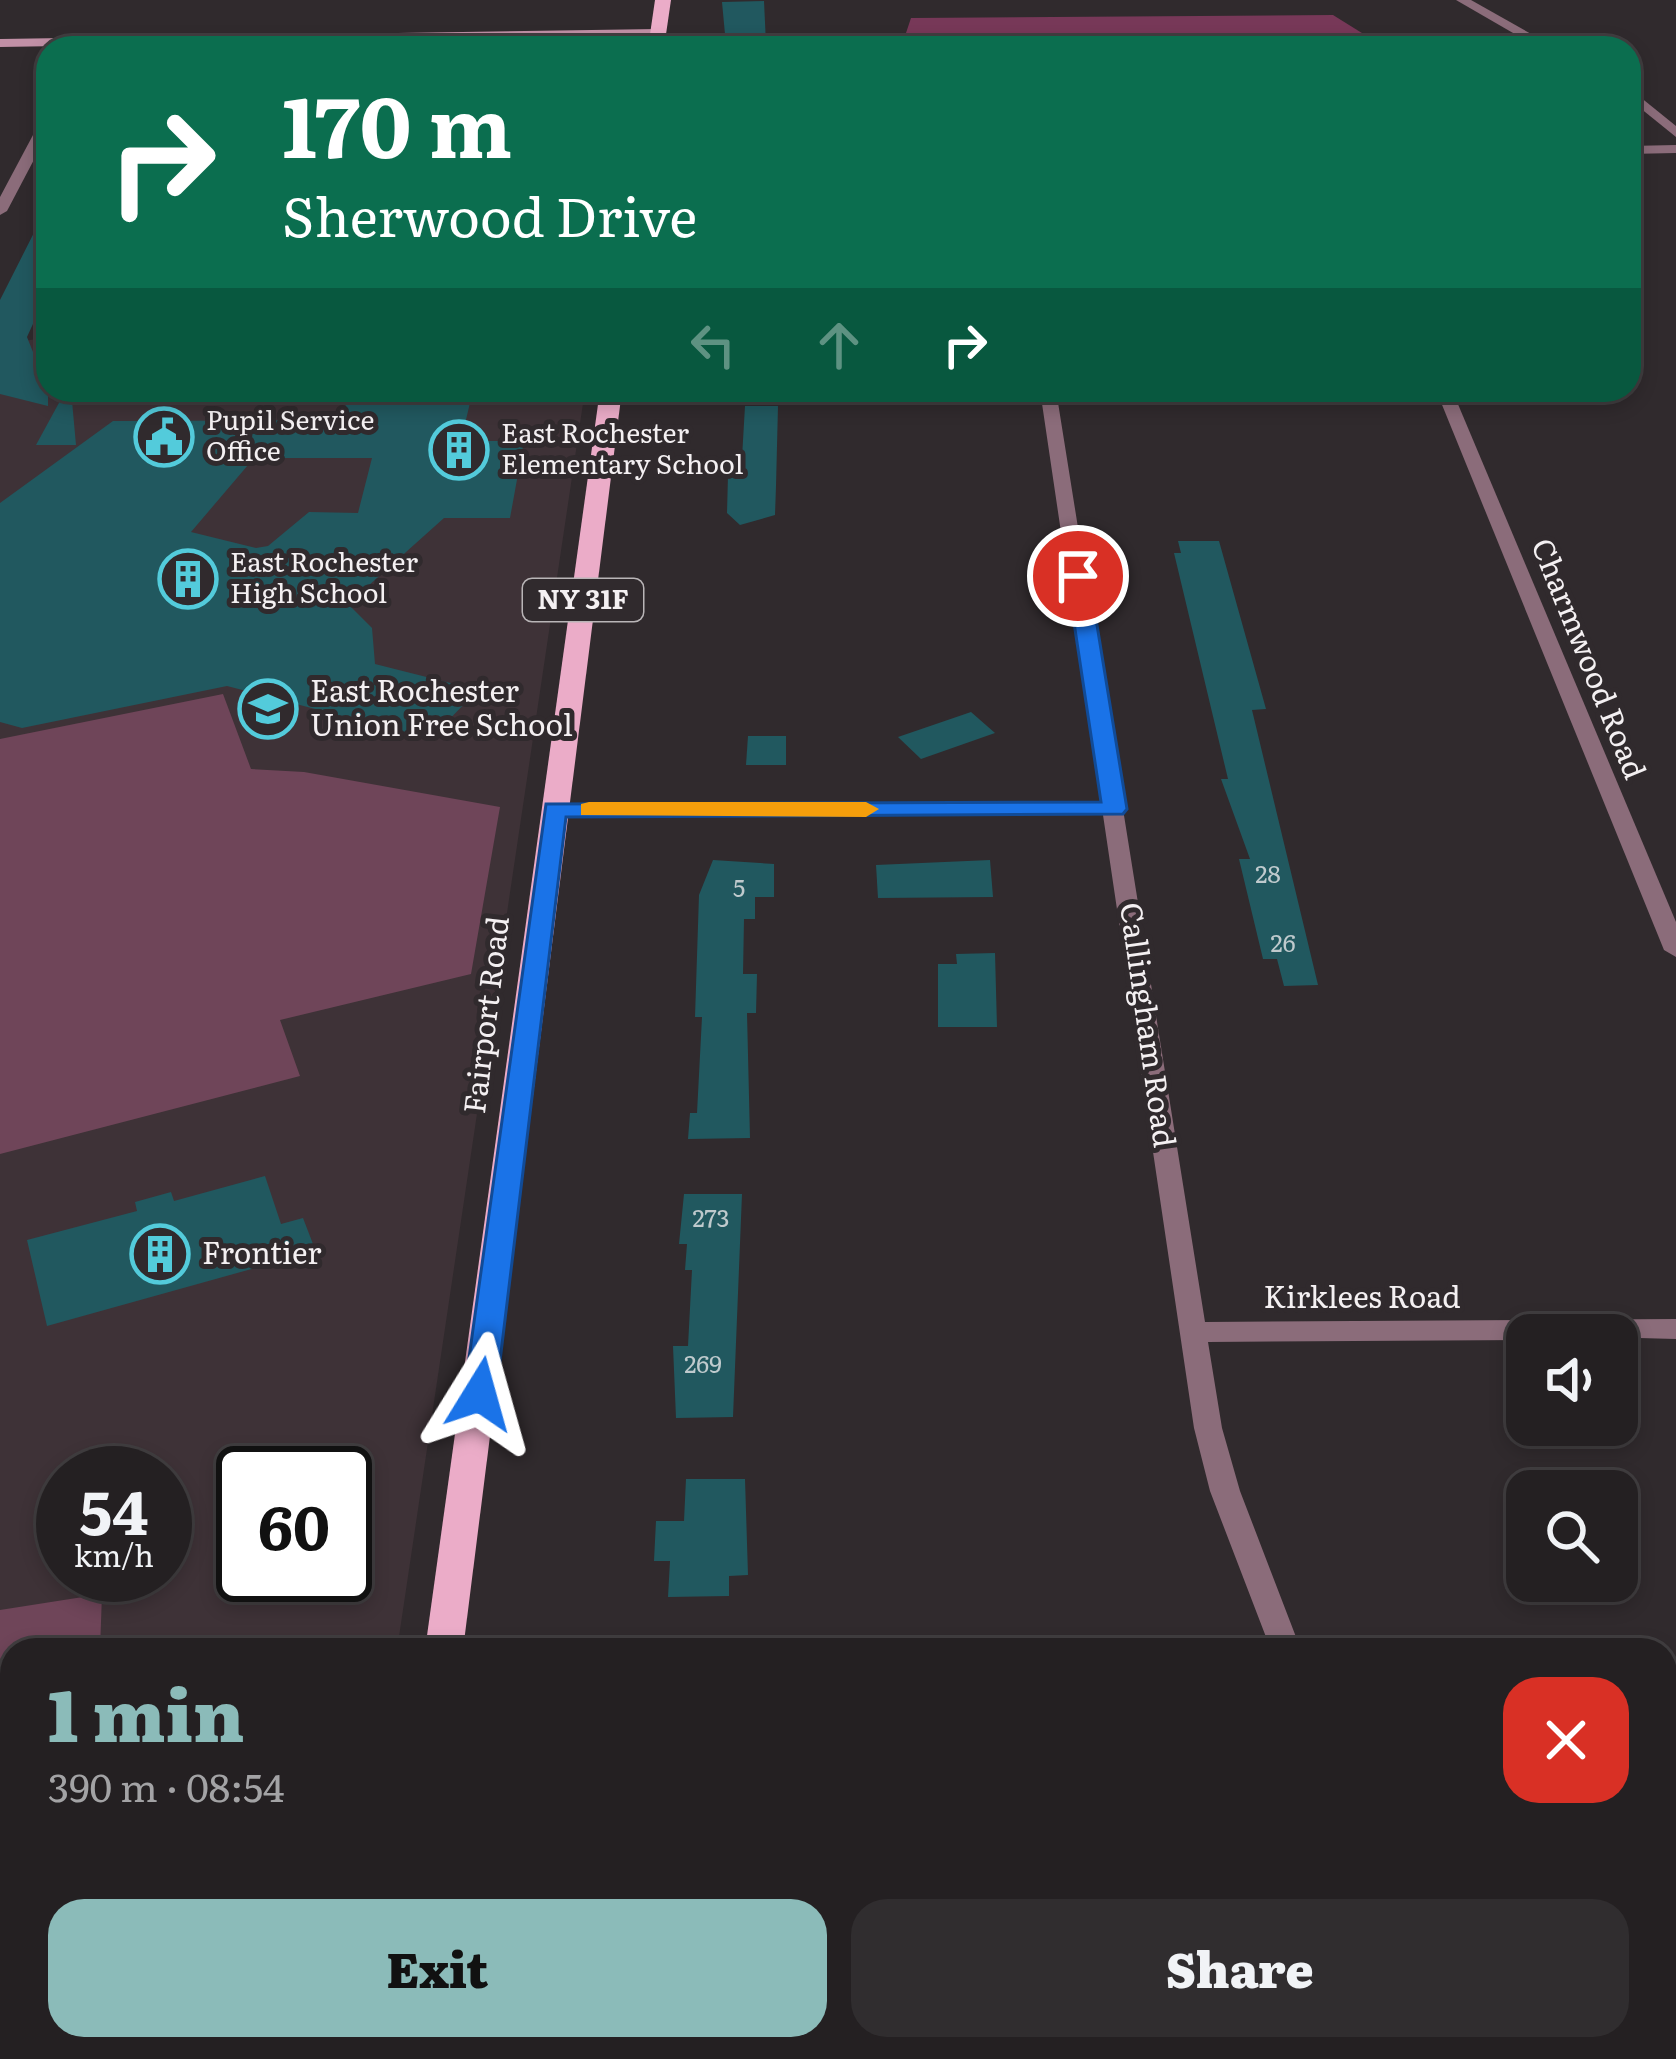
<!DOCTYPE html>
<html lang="en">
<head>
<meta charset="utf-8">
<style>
  :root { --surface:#242022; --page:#302d2f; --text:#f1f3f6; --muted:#a3a3a5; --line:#413e40; --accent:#8bbbb9 }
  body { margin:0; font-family:Literata,serif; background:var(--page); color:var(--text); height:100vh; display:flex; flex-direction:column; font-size:45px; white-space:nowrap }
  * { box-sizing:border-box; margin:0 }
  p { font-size:39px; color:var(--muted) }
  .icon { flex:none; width:66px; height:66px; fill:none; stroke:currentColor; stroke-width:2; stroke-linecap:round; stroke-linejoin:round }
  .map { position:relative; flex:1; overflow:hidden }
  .details { position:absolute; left:0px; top:1638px; width:1677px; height:423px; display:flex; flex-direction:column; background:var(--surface); border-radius:36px 36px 0 0; box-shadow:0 6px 18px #0003,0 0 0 3px var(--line) }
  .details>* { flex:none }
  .banner { position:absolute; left:36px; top:36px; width:1605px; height:366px; border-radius:36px; box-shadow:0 6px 18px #0003,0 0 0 3px var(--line); background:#0b6e4f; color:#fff; overflow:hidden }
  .fabs { position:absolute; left:1506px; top:1314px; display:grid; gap:24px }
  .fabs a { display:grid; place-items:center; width:132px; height:132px; border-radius:24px; background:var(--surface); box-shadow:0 6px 18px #0003,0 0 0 3px var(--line); font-size:60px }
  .speed { position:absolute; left:36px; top:1446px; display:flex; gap:24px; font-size:60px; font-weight:700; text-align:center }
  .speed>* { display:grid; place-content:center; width:156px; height:156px; border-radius:50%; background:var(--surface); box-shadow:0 6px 18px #0003,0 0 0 3px var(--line); line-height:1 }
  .speed small { font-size:30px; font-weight:400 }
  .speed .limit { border:6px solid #111; border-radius:18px; background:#fff; color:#111 }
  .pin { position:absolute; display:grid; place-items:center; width:102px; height:102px; color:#fff; margin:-51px; border:6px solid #fff; border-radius:50%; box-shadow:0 3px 12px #0007 }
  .me { position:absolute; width:132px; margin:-66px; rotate:8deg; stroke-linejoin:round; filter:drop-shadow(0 0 9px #0008) }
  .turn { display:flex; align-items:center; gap:42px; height:252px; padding:0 48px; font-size:54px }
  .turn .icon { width:156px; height:156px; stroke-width:2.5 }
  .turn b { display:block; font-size:84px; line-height:102px }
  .lanes { display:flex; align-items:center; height:114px; padding:0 48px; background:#0003; justify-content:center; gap:60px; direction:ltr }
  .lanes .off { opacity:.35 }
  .round { display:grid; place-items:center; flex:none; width:126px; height:126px; border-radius:36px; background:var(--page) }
  .overview { display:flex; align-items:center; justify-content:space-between; height:204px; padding:0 48px }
  h1 { font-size:72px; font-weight:800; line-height:90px; color:var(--accent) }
  .action { display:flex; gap:24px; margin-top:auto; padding:24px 48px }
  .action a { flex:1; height:138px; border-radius:36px; background:var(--accent); color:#111; font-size:48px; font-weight:800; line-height:138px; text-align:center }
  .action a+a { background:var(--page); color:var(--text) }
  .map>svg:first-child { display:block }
  .built { fill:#3e3237; fill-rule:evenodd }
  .green { fill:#6f4559 }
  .forest { fill:#773858 }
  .building { fill:#21585f; fill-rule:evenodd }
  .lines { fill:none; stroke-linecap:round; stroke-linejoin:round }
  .street { fill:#8b6c7a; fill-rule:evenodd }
  .secondary { fill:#c190a6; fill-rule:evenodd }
  .primary { fill:#ebacc8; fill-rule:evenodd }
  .route { fill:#1a73e8; stroke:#114b97; stroke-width:3 }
  .slow { fill:#f59e0b }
  .labels { text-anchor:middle; stroke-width:10; stroke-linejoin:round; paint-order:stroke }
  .number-label { font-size:24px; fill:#bfcacd }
  .far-poi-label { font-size:27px; fill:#f4f0f2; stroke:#302a2d; text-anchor:start }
  .shield { fill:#302a2d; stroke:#b9b5b7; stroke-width:3 }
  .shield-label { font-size:27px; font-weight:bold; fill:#f4f0f2 }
  .street-label { font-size:30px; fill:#f4f0f2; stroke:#302a2d }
  .poi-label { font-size:30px; fill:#f4f0f2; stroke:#302a2d; text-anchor:start }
</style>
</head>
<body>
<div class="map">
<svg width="1676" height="2059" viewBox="0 0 1676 2059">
  <rect width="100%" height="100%" fill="#302a2d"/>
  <path class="built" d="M 48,337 L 48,390 L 585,390 L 397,1650 L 12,1650 L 12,2049 L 331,2049 L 329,2059 L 0,2059 L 0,345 ZM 63,1473 L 165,1473 L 165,1575 L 63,1575 ZM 243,1473 L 345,1473 L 345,1575 L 243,1575 Z"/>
  <g class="green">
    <path d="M 223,694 L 251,769 L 304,772 L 500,807 L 471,974 L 280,1020 L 300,1076 L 0,1154 L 0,739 Z"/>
    <path d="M 102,1594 L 100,1650 L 12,1650 L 12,1841 L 0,1843 L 0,1610 Z"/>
  </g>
  <path class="forest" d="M 1333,15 L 1386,48 L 901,48 L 911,18 Z"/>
  <g class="building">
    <path d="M 764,1 L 766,44 L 726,45 L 722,2 Z"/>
    <path d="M 48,205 L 48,291 L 27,337 L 39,367 L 48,365 L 48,406 L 0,394 L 0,300 Z"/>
    <path d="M 66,390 L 71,390 L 76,445 L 36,445 Z"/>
    <path d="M 344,390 L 473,390 L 461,441 L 524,441 L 510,518 L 444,518 L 348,604 L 372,628 L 375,664 L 478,690 L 430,739 L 227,686 L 22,728 L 0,722 L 0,503 L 113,421 L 347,420 ZM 254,458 L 372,458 L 358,513 L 309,512 L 268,546 L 256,548 L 191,532 Z"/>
    <path d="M 745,406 L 778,406 L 776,486 L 775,515 L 740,525 L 727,513 L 728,475 L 741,475 Z"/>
    <path d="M 1178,541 L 1219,541 L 1266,709 L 1252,710 L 1318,985 L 1284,986 L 1277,959 L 1263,959 L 1239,859 L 1250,859 L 1221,779 L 1228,779 L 1174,553 L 1181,553 Z"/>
    <path d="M 971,712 L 995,733 L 921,759 L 898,737 Z"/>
    <path d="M 748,736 L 786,736 L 786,765 L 746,765 Z"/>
    <path d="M 713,860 L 774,864 L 774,897 L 755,897 L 755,919 L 744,919 L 743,974 L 757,974 L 756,1013 L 747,1013 L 750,1138 L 688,1139 L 690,1113 L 697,1113 L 702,1017 L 695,1017 L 699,895 Z"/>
    <path d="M 990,860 L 993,897 L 878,898 L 876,865 Z"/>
    <path d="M 995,953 L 997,1027 L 938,1027 L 938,964 L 957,964 L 956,954 Z"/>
    <path d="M 265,1176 L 281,1224 L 303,1218 L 313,1244 L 289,1251 L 291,1258 L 47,1326 L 27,1240 L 137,1211 L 135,1202 L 171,1192 L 174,1201 Z"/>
    <path d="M 684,1194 L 742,1194 L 733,1417 L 676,1418 L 673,1346 L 688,1346 L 692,1270 L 685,1270 L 687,1244 L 679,1244 Z"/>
    <path d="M 686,1479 L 745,1479 L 748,1575 L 729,1576 L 729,1596 L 668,1597 L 670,1561 L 654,1561 L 656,1521 L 684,1521 Z"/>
  </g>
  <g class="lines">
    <g class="street">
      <path d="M 1456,0 L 1471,0 L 1556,48 L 1539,48 Z"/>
      <path d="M 1629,88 L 1676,126 L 1676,137 L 1629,99 Z"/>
      <path d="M 48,116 L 48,133 L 7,211 L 0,215 L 0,197 L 41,120 Z"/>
      <path d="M 1676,145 L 1676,153 L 1629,154 L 1629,146 Z"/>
      <path d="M 1040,390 L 1056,390 L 1205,1322 L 1676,1319 L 1676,1339 L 1527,1335 L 1527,1340 L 1208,1342 L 1222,1428 L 1240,1491 L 1301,1650 L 1271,1650 L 1210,1491 L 1194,1428 L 1103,815 L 555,816 L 544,810 L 555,804 L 1101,803 Z"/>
      <path d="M 1436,390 L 1452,390 L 1676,922 L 1676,957 L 1664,950 Z"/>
      <path d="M 1350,2049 L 1386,2049 L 1388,2059 L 1352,2059 Z"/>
    </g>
    <path class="secondary" d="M 658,29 L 664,33 L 663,36 L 0,47 L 0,39 Z"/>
    <g class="primary">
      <path d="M 655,0 L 671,0 L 664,48 L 648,48 Z"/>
      <path d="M 600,390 L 622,390 L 463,1650 L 425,1650 Z"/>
      <path d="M 367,2049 L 411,2049 L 410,2059 L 366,2059 Z"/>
    </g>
  </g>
  <path class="route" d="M 1078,570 L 1089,576 L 1127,809 L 1123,814 L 566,817 L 496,1394 L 491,1403 L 468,1403 L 464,1394 L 546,804 L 1101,802 L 1067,576 Z"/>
  <path class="slow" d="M 589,802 L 866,802 L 879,809 L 866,817 L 581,815 L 581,804 Z"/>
  <defs>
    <symbol id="civic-ring" viewBox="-11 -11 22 22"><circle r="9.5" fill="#302a2d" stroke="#53cbdb" stroke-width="1.5"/><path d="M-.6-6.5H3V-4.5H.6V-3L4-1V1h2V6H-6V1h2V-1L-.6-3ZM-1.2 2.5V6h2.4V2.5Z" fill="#53cbdb"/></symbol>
    <symbol id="building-ring" viewBox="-11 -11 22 22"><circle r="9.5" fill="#302a2d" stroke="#53cbdb" stroke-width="1.5"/><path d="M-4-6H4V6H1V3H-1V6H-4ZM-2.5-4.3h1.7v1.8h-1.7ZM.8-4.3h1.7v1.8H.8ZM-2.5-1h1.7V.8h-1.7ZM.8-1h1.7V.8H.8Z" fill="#53cbdb"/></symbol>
    <symbol id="school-ring" viewBox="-11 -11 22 22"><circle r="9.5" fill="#302a2d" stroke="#53cbdb" stroke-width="1.5"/><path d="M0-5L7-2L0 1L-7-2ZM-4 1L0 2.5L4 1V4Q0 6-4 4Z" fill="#53cbdb"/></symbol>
  </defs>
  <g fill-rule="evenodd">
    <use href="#civic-ring" x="131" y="404" width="66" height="66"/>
    <use href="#building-ring" x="426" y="417" width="66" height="66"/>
    <use href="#building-ring" x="155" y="546" width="66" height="66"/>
    <use href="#school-ring" x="235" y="676" width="66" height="66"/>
    <use href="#building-ring" x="127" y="1221" width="66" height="66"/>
  </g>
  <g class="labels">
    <g class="number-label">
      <text x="1268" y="883">28</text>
      <text x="739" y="897">5</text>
      <text x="1283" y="952">26</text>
      <text x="711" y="1227">273</text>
      <text x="703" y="1373">269</text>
    </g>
    <g class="far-poi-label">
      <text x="206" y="430">Pupil Service<tspan x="206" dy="31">Office</tspan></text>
      <text x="501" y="443">East Rochester<tspan x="501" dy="31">Elementary School</tspan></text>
      <text x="230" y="572">East Rochester<tspan x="230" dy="31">High School</tspan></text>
    </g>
    <rect class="shield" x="523" y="579" width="120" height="42" rx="9"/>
    <g class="shield-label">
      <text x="583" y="609">NY 31F</text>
    </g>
    <g class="street-label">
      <text transform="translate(1588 659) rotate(68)" y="10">Charmwood Road</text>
      <text transform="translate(487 1015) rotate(-83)" y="10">Fairport Road</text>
      <text transform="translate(1147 1025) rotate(82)" y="10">Callingham Road</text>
      <text x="1362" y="1308">Kirklees Road</text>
    </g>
    <g class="poi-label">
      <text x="310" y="702">East Rochester<tspan x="310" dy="34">Union Free School</tspan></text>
      <text x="202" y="1264">Frontier</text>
    </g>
  </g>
</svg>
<div class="fabs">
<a><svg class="icon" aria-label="sound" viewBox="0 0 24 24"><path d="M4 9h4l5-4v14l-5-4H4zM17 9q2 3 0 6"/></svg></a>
<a><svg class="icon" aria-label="search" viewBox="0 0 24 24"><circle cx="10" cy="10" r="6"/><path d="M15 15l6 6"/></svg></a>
</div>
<div class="speed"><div>54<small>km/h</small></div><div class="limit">60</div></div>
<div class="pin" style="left:1078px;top:576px;background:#d93025"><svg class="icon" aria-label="arrive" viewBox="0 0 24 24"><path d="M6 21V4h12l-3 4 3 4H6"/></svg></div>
<svg class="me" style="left:480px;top:1394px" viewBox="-20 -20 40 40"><path d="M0-17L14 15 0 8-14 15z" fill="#1a73e8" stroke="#fff" stroke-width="4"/></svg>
<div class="banner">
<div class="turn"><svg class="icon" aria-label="right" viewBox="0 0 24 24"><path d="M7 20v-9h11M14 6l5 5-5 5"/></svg><div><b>170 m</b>Sherwood Drive</div></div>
<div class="lanes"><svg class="icon off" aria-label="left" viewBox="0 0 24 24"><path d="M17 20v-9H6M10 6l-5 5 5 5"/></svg><svg class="icon off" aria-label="ahead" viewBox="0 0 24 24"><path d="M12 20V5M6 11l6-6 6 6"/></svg><svg class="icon" aria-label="right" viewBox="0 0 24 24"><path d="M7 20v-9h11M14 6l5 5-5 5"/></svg></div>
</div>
<section class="details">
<div class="overview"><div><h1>1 min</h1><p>390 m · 08:54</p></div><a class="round" style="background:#d93025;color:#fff"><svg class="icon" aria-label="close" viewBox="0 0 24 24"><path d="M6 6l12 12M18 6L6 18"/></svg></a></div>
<div class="action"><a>Exit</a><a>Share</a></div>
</section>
</div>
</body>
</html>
